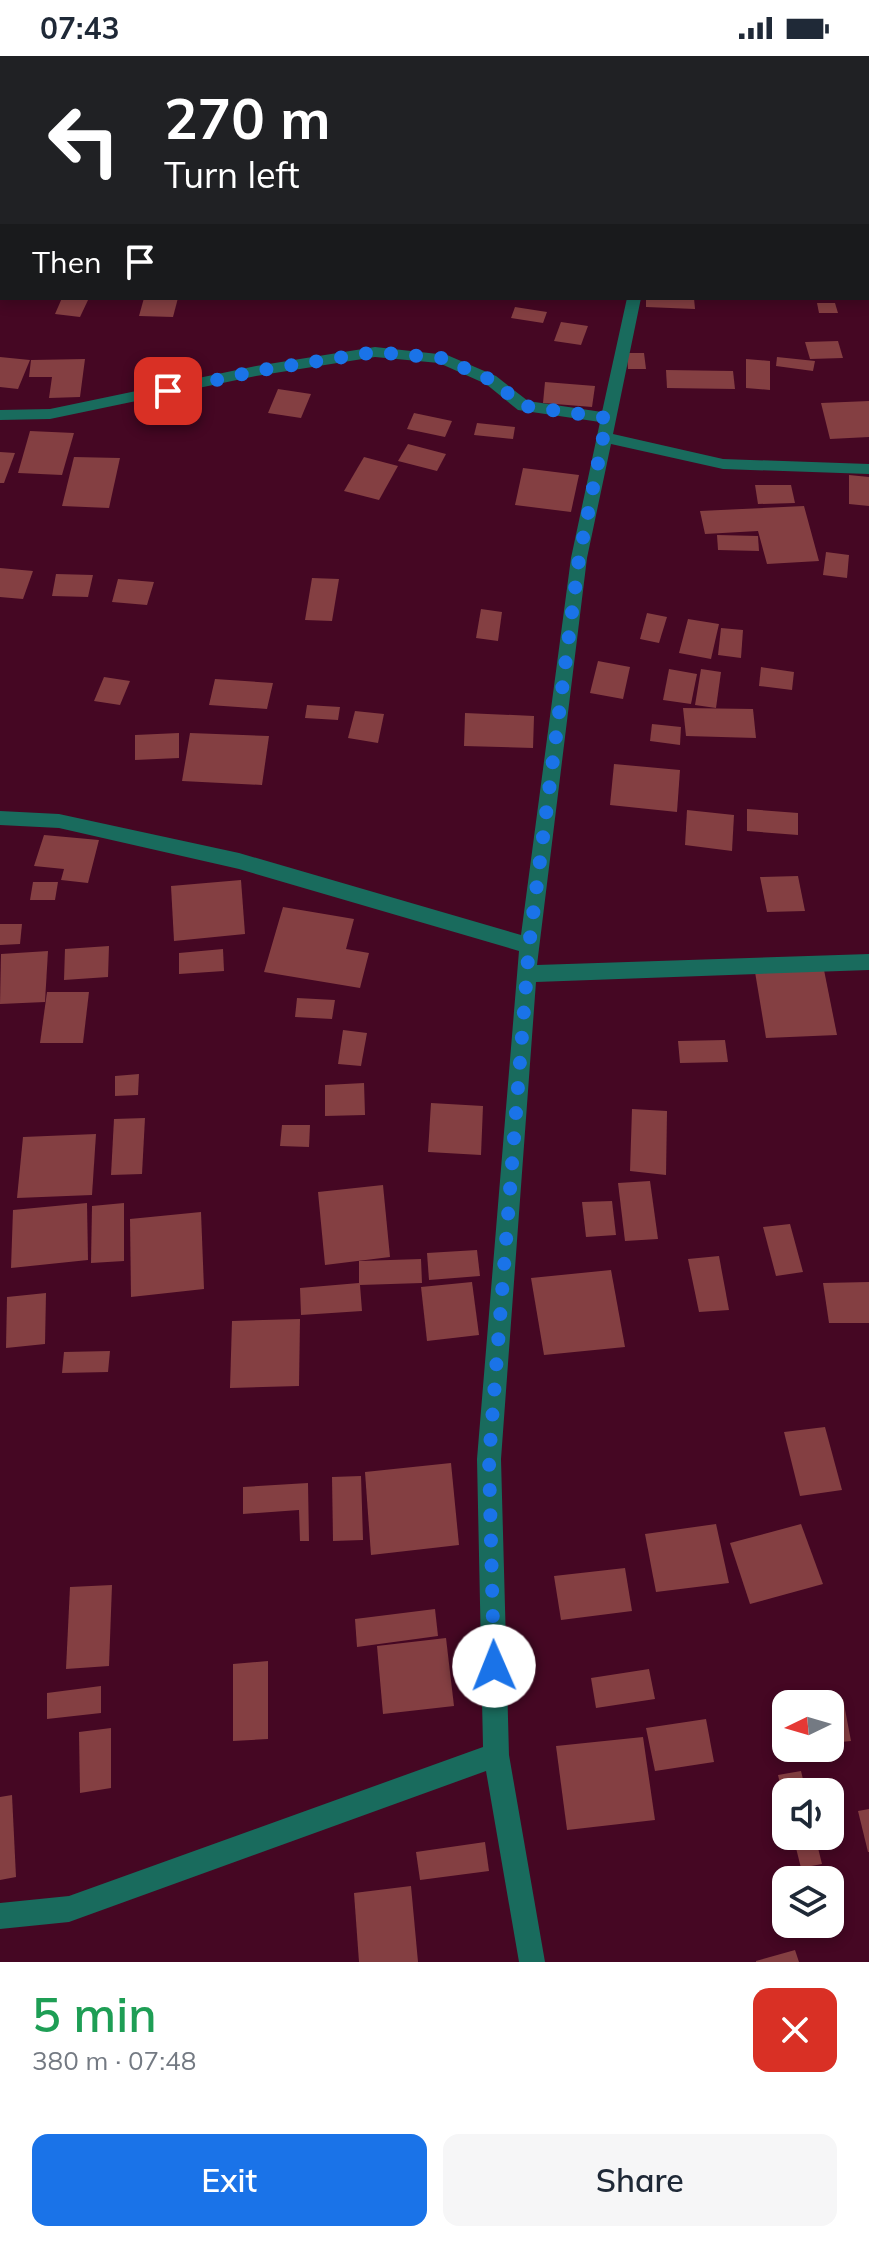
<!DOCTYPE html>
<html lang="en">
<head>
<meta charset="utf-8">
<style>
  :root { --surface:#fff; --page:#f6f6f7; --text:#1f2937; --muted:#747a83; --accent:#1a73e8 }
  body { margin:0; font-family:Mulish,sans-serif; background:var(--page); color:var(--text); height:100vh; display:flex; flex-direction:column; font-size:30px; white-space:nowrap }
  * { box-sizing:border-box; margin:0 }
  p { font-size:26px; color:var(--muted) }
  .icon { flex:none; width:44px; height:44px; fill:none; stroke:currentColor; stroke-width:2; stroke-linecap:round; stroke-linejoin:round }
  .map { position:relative; height:1906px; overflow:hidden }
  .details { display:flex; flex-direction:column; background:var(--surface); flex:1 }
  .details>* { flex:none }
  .guide { position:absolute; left:0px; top:0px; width:870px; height:244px; box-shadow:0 4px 12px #0003; background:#202124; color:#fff; overflow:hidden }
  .needle { width:52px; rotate:265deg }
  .buttons { position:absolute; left:772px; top:1634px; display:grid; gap:16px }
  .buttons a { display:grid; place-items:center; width:72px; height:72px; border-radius:16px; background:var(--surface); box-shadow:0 4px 12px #0003; font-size:40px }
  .pin { position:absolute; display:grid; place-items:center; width:68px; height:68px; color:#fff; margin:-34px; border-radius:16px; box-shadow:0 4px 12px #0006 }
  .me { position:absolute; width:88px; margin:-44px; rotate:359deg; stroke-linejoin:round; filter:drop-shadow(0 0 6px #0008) }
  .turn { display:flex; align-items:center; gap:28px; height:168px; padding:0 32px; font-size:36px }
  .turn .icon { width:104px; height:104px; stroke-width:2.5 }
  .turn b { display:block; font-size:56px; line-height:68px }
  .then { display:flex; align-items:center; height:76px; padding:0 32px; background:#0003; gap:16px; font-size:30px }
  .round { display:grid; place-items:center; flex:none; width:84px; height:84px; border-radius:16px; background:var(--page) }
  .overview { display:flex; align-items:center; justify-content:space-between; height:136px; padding:0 32px }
  h1 { font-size:48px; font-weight:600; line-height:60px; color:#1e9e55 }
  .cta { display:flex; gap:16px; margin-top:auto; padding:16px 32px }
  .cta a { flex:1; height:92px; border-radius:16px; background:var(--accent); color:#fff; font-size:32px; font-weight:600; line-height:92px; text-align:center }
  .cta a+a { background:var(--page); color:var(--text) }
  .status { display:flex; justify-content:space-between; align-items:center; height:56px; padding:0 40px; background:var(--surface); direction:ltr }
  .status svg { height:22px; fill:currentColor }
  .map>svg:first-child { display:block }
  .building { fill:#843f42 }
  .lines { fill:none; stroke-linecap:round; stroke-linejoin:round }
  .minor { fill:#196b5d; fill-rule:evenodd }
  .route { stroke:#1a73e8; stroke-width:14; stroke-dasharray:0 25.2 }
</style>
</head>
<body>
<div class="status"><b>07:43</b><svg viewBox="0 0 49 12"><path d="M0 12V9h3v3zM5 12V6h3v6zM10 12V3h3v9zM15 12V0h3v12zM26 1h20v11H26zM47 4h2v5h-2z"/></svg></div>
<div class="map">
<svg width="869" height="1906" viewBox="0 0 869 1906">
  <rect width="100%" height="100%" fill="#450723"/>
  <g class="building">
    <path d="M 62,242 L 89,242 L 80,261 L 55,258 Z"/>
    <path d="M 144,242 L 178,242 L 173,261 L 139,260 Z"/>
    <path d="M 646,242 L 694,242 L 695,253 L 646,251 Z"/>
    <path d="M 817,247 L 835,247 L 838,257 L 819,257 Z"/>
    <path d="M 515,251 L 547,256 L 543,267 L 511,262 Z"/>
    <path d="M 561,266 L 588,270 L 581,289 L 554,285 Z"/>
    <path d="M 838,285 L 843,302 L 810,303 L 805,286 Z"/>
    <path d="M 627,297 L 644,297 L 646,313 L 628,313 Z"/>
    <path d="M 0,301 L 30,304 L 18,333 L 0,331 Z"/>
    <path d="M 777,301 L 815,305 L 813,315 L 776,310 Z"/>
    <path d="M 85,303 L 80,341 L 49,342 L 52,321 L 29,321 L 31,304 Z"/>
    <path d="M 746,303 L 770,305 L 770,334 L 746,332 Z"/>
    <path d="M 666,314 L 733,315 L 735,333 L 667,332 Z"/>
    <path d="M 545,326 L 595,330 L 592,351 L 543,347 Z"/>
    <path d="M 278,333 L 311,338 L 301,362 L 268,357 Z"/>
    <path d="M 869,345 L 869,381 L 830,383 L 821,347 Z"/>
    <path d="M 414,357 L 452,365 L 445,381 L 407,373 Z"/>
    <path d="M 477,367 L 515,371 L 513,383 L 474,379 Z"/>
    <path d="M 30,375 L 74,377 L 62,419 L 18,417 Z"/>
    <path d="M 408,388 L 446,398 L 437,415 L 398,405 Z"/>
    <path d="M 0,396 L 15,397 L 4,427 L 0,427 Z"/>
    <path d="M 74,401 L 120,402 L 109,452 L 62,450 Z"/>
    <path d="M 364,401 L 398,410 L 379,444 L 344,435 Z"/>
    <path d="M 523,412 L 579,419 L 571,456 L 515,449 Z"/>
    <path d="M 849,419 L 869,421 L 869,450 L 849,448 Z"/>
    <path d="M 755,429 L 791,429 L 795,447 L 758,448 Z"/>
    <path d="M 804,450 L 819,505 L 767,508 L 758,475 L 705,478 L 700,455 Z"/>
    <path d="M 717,479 L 758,480 L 759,495 L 718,494 Z"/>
    <path d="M 826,496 L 849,499 L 847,522 L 823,519 Z"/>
    <path d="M 0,512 L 33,515 L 23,543 L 0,541 Z"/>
    <path d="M 56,518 L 93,519 L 88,541 L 52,540 Z"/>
    <path d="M 312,522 L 339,523 L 332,565 L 305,564 Z"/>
    <path d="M 118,523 L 154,526 L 147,549 L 112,546 Z"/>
    <path d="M 481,553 L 502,556 L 498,585 L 476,582 Z"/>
    <path d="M 647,557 L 667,561 L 659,587 L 640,583 Z"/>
    <path d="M 688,563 L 719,568 L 711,603 L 679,597 Z"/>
    <path d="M 721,572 L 743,574 L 741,602 L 718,599 Z"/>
    <path d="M 598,605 L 630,611 L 623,643 L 590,637 Z"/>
    <path d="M 761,611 L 794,616 L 792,634 L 759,630 Z"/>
    <path d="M 669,613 L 697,618 L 691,648 L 663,644 Z"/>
    <path d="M 701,613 L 721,616 L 716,652 L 695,649 Z"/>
    <path d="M 104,621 L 130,625 L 120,649 L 94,645 Z"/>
    <path d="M 215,623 L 273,627 L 267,653 L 209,649 Z"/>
    <path d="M 307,649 L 340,651 L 338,664 L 305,662 Z"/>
    <path d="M 683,652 L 753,653 L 756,682 L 686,680 Z"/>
    <path d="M 355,655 L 384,658 L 378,687 L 348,682 Z"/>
    <path d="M 465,657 L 534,660 L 533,692 L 464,690 Z"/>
    <path d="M 652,668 L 681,671 L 680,689 L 650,685 Z"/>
    <path d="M 179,677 L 179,702 L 135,704 L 135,679 Z"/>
    <path d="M 190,677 L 269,680 L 262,729 L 182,725 Z"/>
    <path d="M 614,708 L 680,714 L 677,756 L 610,749 Z"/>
    <path d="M 747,753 L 798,757 L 798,779 L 747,775 Z"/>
    <path d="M 687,754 L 734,759 L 732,795 L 685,789 Z"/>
    <path d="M 44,779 L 99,784 L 88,827 L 61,824 L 64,813 L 34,810 Z"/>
    <path d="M 798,820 L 805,855 L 767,856 L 760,821 Z"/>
    <path d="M 241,824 L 245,878 L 174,885 L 171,830 Z"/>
    <path d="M 33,826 L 58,826 L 55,844 L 30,844 Z"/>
    <path d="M 283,851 L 354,863 L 346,893 L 369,897 L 360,932 L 264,916 Z"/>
    <path d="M 0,868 L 22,868 L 20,888 L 0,889 Z"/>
    <path d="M 109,890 L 108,921 L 64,924 L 65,893 Z"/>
    <path d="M 223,893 L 224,915 L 179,918 L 179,897 Z"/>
    <path d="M 48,895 L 45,946 L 0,948 L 1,898 Z"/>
    <path d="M 824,914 L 837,979 L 766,982 L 755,916 Z"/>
    <path d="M 47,936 L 89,936 L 83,987 L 40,987 Z"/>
    <path d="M 297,942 L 335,944 L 332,963 L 295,961 Z"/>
    <path d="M 343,974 L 367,977 L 361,1010 L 338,1008 Z"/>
    <path d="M 725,984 L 728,1006 L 680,1007 L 678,985 Z"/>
    <path d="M 139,1018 L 138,1039 L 115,1040 L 115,1020 Z"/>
    <path d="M 364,1027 L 365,1059 L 325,1060 L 325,1029 Z"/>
    <path d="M 431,1047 L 483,1050 L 481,1099 L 428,1096 Z"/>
    <path d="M 632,1053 L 667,1055 L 666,1119 L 630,1115 Z"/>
    <path d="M 145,1062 L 142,1118 L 111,1119 L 114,1063 Z"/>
    <path d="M 282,1069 L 310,1069 L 309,1091 L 280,1090 Z"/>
    <path d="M 96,1078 L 92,1139 L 17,1142 L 23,1081 Z"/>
    <path d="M 650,1125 L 658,1183 L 625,1185 L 618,1127 Z"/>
    <path d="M 383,1129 L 390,1201 L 325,1209 L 318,1136 Z"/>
    <path d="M 612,1145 L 616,1179 L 586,1181 L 582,1146 Z"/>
    <path d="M 87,1147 L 88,1204 L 11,1212 L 13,1154 Z"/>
    <path d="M 124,1147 L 124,1205 L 91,1207 L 92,1150 Z"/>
    <path d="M 201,1156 L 204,1233 L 131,1241 L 130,1163 Z"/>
    <path d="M 790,1168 L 803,1216 L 776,1220 L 763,1171 Z"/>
    <path d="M 477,1194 L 480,1220 L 429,1224 L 427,1197 Z"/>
    <path d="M 719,1200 L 729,1254 L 699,1256 L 688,1203 Z"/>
    <path d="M 421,1203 L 422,1227 L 360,1229 L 362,1255 L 301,1259 L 300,1232 L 359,1227 L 359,1205 Z"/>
    <path d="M 611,1214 L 625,1291 L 544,1299 L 531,1222 Z"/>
    <path d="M 472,1226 L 479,1279 L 427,1285 L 421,1231 Z"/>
    <path d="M 869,1226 L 869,1267 L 829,1267 L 823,1227 Z"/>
    <path d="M 46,1237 L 45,1288 L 6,1292 L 7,1241 Z"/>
    <path d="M 300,1263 L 299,1330 L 230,1332 L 232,1265 Z"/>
    <path d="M 110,1295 L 108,1316 L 62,1317 L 64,1296 Z"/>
    <path d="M 825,1371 L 842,1434 L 800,1440 L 784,1376 Z"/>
    <path d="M 451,1407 L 459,1489 L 371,1499 L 365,1416 Z"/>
    <path d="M 361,1420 L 363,1484 L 333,1485 L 332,1421 Z"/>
    <path d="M 308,1427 L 309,1485 L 300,1485 L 299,1454 L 243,1458 L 243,1431 Z"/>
    <path d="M 716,1468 L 729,1527 L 656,1536 L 645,1478 Z"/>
    <path d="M 801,1468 L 823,1528 L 750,1548 L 730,1487 Z"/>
    <path d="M 625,1512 L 632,1555 L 561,1564 L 554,1520 Z"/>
    <path d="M 112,1529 L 109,1610 L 66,1613 L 70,1531 Z"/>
    <path d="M 435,1553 L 438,1580 L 357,1591 L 355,1563 Z"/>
    <path d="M 446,1582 L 454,1650 L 383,1658 L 377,1590 Z"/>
    <path d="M 268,1605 L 268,1683 L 233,1685 L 233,1608 Z"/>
    <path d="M 649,1613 L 655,1643 L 596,1652 L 591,1622 Z"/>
    <path d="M 101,1630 L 101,1657 L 47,1663 L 47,1637 Z"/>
    <path d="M 843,1643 L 851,1685 L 830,1687 L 830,1648 L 811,1646 Z"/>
    <path d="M 706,1663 L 714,1706 L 655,1715 L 646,1672 Z"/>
    <path d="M 111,1672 L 111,1732 L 80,1737 L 79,1676 Z"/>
    <path d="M 643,1681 L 655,1764 L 567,1774 L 556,1690 Z"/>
    <path d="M 801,1715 L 806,1736 L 786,1736 L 785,1748 L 778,1719 Z"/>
    <path d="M 12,1739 L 16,1821 L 0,1824 L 0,1741 Z"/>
    <path d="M 869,1753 L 869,1796 L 868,1796 L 858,1755 Z"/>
    <path d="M 793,1780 L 815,1780 L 822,1808 L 801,1812 Z"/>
    <path d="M 485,1786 L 489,1815 L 420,1824 L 416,1796 Z"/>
    <path d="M 411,1830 L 418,1906 L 359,1906 L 354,1837 Z"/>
    <path d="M 795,1894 L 799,1906 L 756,1906 L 756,1905 Z"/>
  </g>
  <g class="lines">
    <g class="minor">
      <path d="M 2,9 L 2,19 L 0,20 L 0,10 Z"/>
      <rect x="0" y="138" width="2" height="9"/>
      <rect x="868" y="193" width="1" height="8"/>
      <path d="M 627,242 L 641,242 L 613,378 L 723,403 L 869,408 L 869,418 L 723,413 L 611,388 L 587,502 L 537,909 L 869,898 L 869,914 L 536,926 L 501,1403 L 509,1699 L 545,1906 L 519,1906 L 486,1715 L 69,1866 L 0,1873 L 0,1847 L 69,1840 L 483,1691 L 477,1403 L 519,895 L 239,813 L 59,772 L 0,769 L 0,755 L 59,758 L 239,797 L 521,879 L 571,502 L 600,366 L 518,354 L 486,328 L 439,307 L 375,301 L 256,320 L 50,363 L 0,364 L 0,354 L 50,353 L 256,310 L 375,291 L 447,299 L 496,320 L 528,345 L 602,356 Z"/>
    </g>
  </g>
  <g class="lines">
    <path class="route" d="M 168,335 L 256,315 L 375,296 L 442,302 L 491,324 L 524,350 L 607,362 L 579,502 L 529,890 L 489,1403 L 494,1610"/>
  </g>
</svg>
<div class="buttons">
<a><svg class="needle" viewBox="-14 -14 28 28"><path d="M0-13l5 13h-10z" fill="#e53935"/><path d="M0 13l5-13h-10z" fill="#747a83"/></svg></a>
<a><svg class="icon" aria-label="sound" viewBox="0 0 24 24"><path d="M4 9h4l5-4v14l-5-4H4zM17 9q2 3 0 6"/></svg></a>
<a><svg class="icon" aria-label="layers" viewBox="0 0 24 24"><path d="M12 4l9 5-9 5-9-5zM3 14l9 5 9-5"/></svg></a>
</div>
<div class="pin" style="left:168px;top:335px;background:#d93025"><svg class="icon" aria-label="arrive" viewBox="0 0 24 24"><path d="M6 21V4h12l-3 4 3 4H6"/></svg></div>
<svg class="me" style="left:494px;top:1610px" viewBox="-20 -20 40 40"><circle r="19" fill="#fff"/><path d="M0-13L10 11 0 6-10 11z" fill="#1a73e8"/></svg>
<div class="guide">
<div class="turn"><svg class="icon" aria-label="left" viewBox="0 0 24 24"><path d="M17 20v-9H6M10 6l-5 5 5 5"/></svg><div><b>270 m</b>Turn left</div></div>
<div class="then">Then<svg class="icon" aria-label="arrive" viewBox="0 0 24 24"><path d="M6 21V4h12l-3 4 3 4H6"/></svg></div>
</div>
</div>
<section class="details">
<div class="overview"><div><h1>5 min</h1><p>380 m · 07:48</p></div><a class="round" style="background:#d93025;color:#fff"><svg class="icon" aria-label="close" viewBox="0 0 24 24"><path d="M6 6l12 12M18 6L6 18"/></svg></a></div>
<div class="cta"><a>Exit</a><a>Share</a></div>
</section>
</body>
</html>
